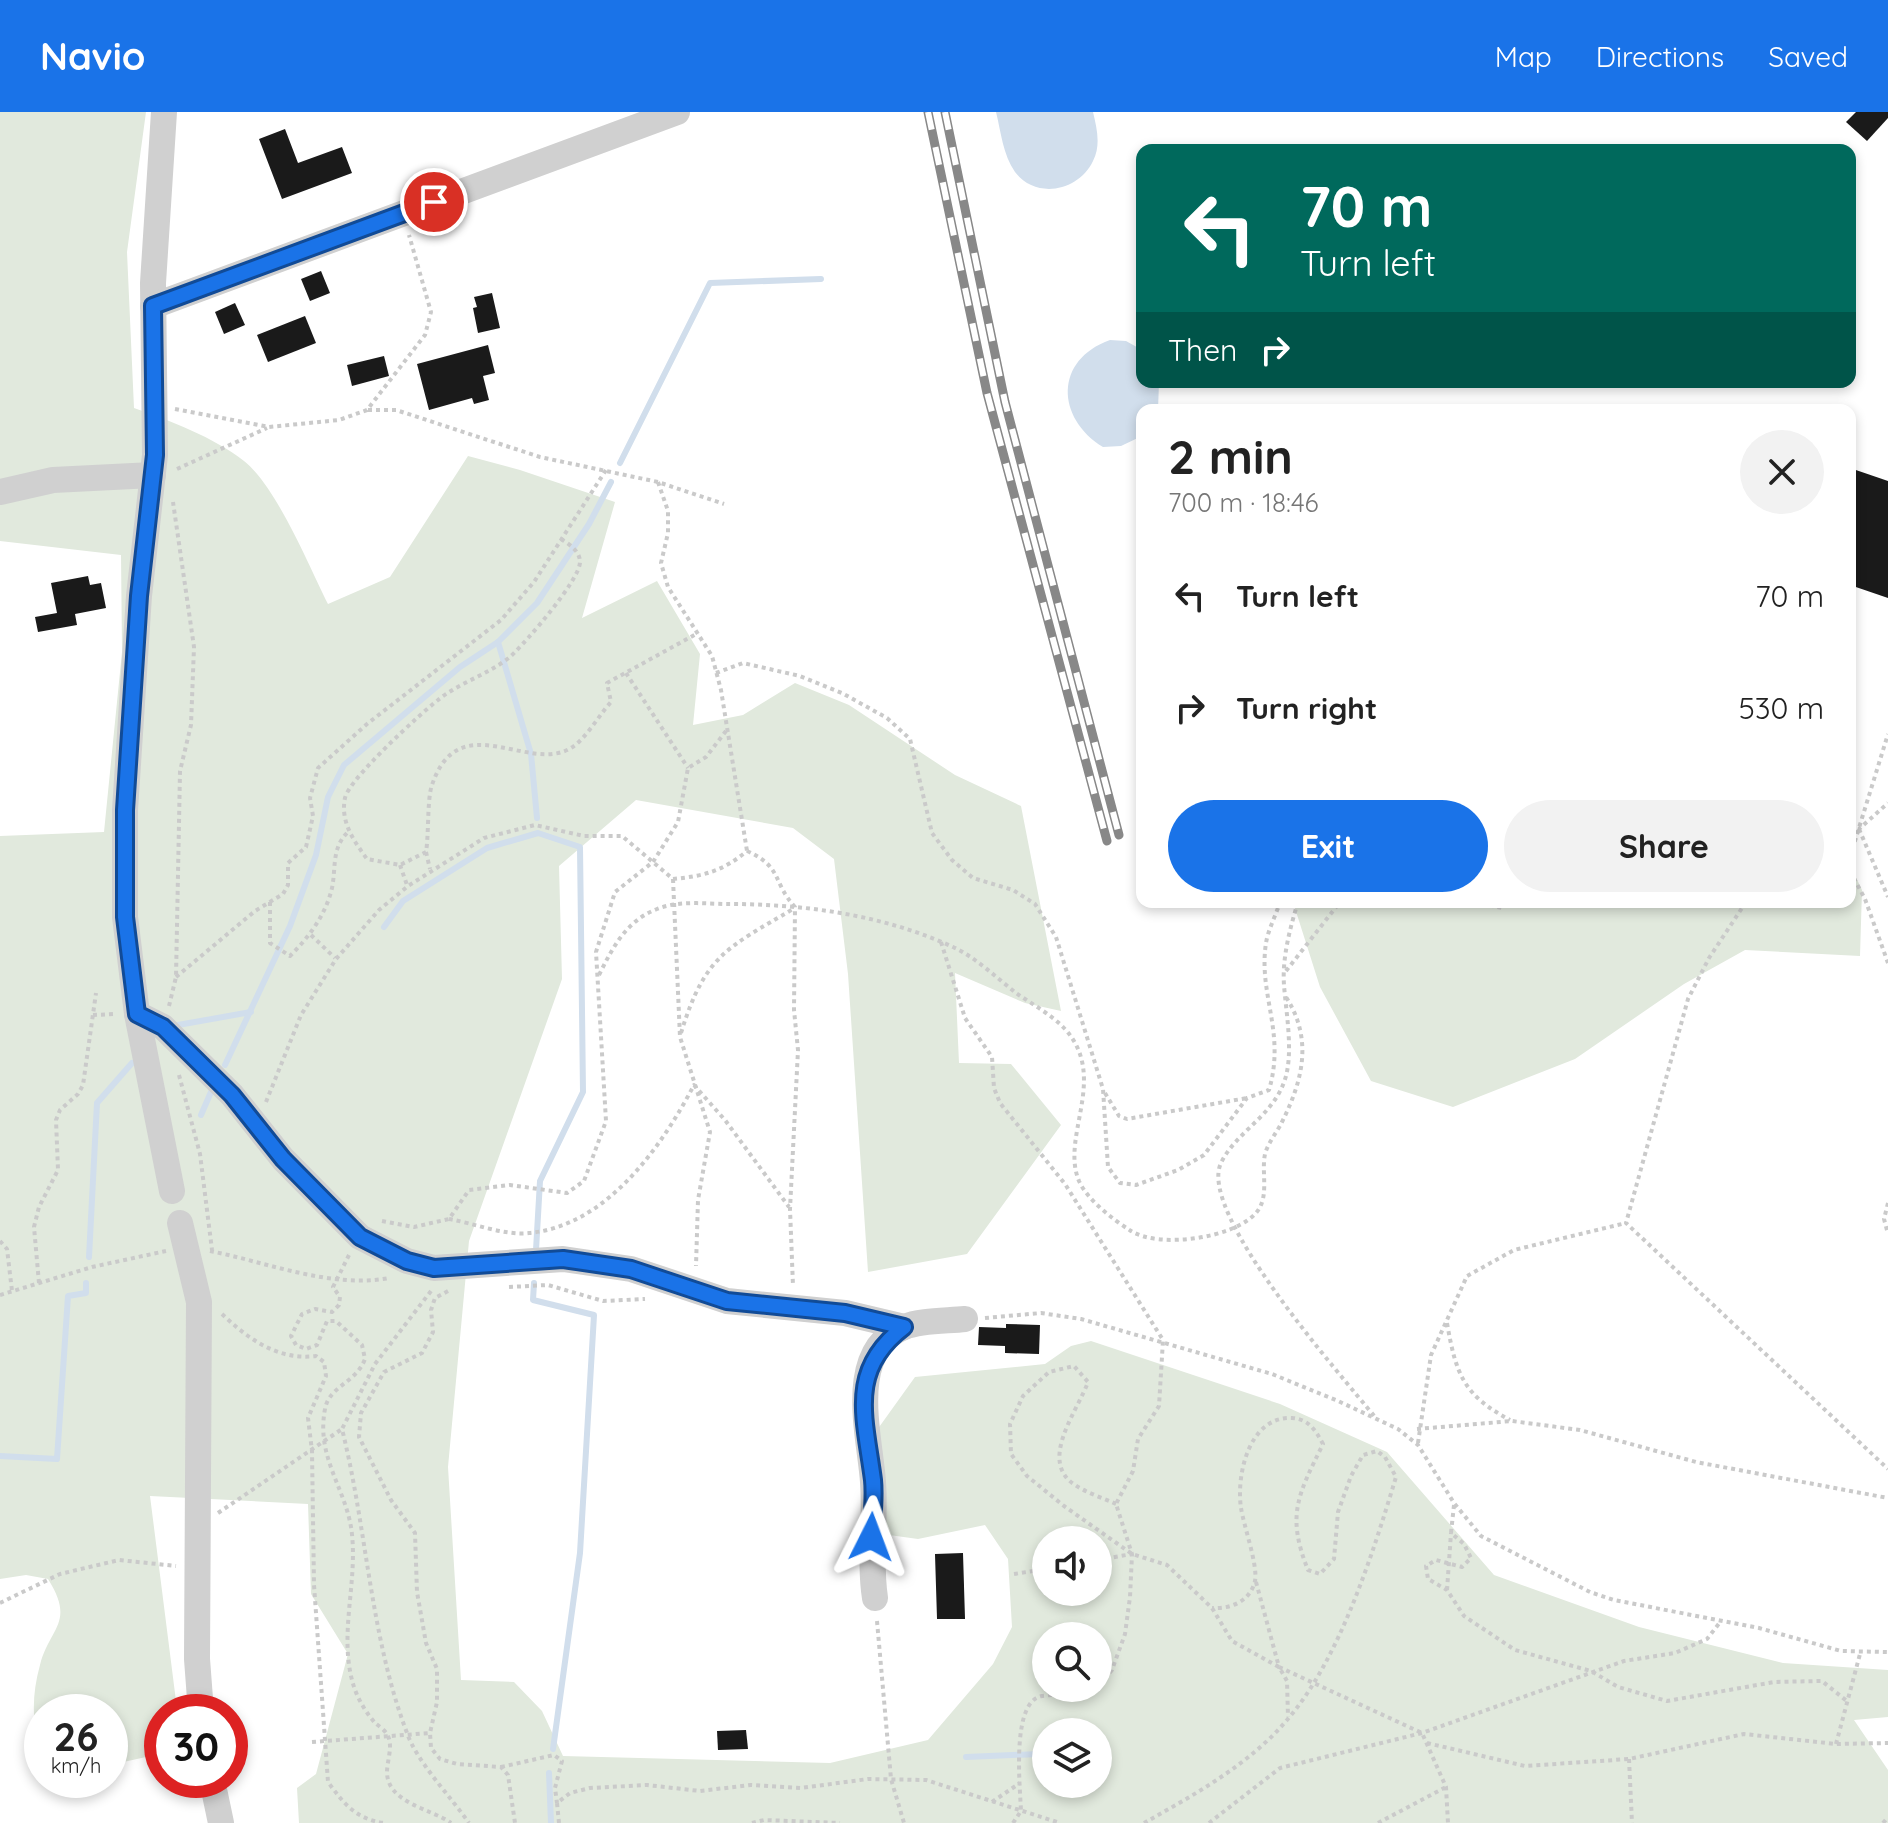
<!DOCTYPE html>
<html lang="en">
<head>
<meta charset="utf-8">
<style>
  :root { --surface:#fff; --page:#f2f2f2; --text:#222; --muted:#767676; --accent:#1a73e8 }
  body { margin:0; font-family:Quicksand,sans-serif; background:var(--page); color:var(--text); height:100vh; display:flex; flex-direction:column; font-size:30px; white-space:nowrap }
  * { box-sizing:border-box; margin:0 }
  p { font-size:26px; color:var(--muted) }
  .icon { flex:none; width:44px; height:44px; fill:none; stroke:currentColor; stroke-width:2; stroke-linecap:round; stroke-linejoin:round }
  .map { position:relative; flex:1; overflow:hidden }
  .drawer { position:absolute; left:1136px; top:292px; width:720px; height:504px; display:flex; flex-direction:column; background:var(--surface); border-radius:16px; box-shadow:0 4px 12px #0003 }
  .drawer>* { flex:none }
  .guide { position:absolute; left:1136px; top:32px; width:720px; height:244px; border-radius:16px; box-shadow:0 4px 12px #0003; background:#00695c; color:#fff; overflow:hidden }
  .tools { position:absolute; left:1032px; top:1414px; display:grid; gap:16px }
  .tools a { display:grid; place-items:center; width:80px; height:80px; border-radius:50%; background:var(--surface); box-shadow:0 4px 12px #0003; font-size:40px }
  .speed { position:absolute; left:24px; top:1582px; display:flex; gap:16px; font-size:40px; font-weight:700; text-align:center }
  .speed>* { display:grid; place-content:center; width:104px; height:104px; border-radius:50%; background:var(--surface); box-shadow:0 4px 12px #0003; line-height:1 }
  .speed small { font-size:20px; font-weight:400 }
  .speed .limit { border:12px solid #d22; background:#fff; color:#111 }
  .pin { position:absolute; display:grid; place-items:center; width:68px; height:68px; color:#fff; margin:-34px; border:4px solid #fff; border-radius:50%; box-shadow:0 2px 8px #0007 }
  .me { position:absolute; width:88px; margin:-44px; rotate:3deg; stroke-linejoin:round; filter:drop-shadow(0 0 6px #0008) }
  .turn { display:flex; align-items:center; gap:28px; height:168px; padding:0 32px; font-size:36px }
  .turn .icon { width:104px; height:104px; stroke-width:2.5 }
  .turn b { display:block; font-size:56px; line-height:68px }
  .then { display:flex; align-items:center; height:76px; padding:0 32px; background:#0003; gap:16px; font-size:30px }
  .round { display:grid; place-items:center; flex:none; width:84px; height:84px; border-radius:42px; background:var(--page) }
  .overview { display:flex; align-items:center; justify-content:space-between; height:136px; padding:0 32px }
  h1 { font-size:48px; font-weight:700; line-height:60px }
  .button { display:flex; gap:16px; margin-top:auto; padding:16px 32px }
  .button a { flex:1; height:92px; border-radius:48px; background:var(--accent); color:#fff; font-size:32px; font-weight:700; line-height:92px; text-align:center }
  .button a+a { background:var(--page); color:var(--text) }
  ul { padding:0; list-style:none }
  li { display:flex; align-items:center; gap:24px; height:112px; padding:0 32px }
  li div { flex:1 }
  li b { display:block; font-size:30px }
  li em { font-style:normal }
  header { display:flex; align-items:center; gap:48px; box-sizing:border-box; height:112px; padding:0 40px; background:var(--accent); color:#fff }
  header strong { font-size:38px }
  nav { display:flex; gap:44px; margin-inline-start:auto; font-size:28px }
  .map>svg:first-child { display:block }
  .green { fill:#e1e9dd; fill-rule:evenodd }
  .water { fill:#d1deec }
  .lines { fill:none; stroke-linecap:round; stroke-linejoin:round }
  .stream { stroke:#d1deec; stroke-width:6 }
  .building { fill:#1a1a1a }
  .path { stroke:#cacaca; stroke-width:4; stroke-dasharray:4 4; stroke-linecap:butt }
  .minor { stroke:#d0d0d0; stroke-width:26 }
  .rail-casing { stroke:#888; stroke-width:9 }
  .rail { stroke:#fff; stroke-width:6; stroke-dasharray:18; stroke-linecap:butt }
  .route-casing { stroke:#114b97; stroke-width:20 }
  .route { stroke:#1a73e8; stroke-width:14 }
</style>
</head>
<body>
<header>
<strong>Navio</strong>
<nav><a>Map</a><a>Directions</a><a>Saved</a></nav>
</header>
<div class="map">
<svg width="1888" height="1711" viewBox="0 0 1888 1711">
  <rect width="100%" height="100%" fill="#fff"/>
  <g class="green">
    <path d="M 0,0 L 146,0 L 127,140 L 134,296 C 171,309 213,325 244,349 C 276,374 309,454 328,492 L 390,465 L 468,344 L 520,358 L 615,390 L 582,506 L 657,469 L 700,542 L 693,613 L 743,603 L 795,571 L 849,593 L 955,663 L 1021,694 L 1061,899 L 1025,891 L 955,861 L 959,951 L 1011,952 L 1061,1013 L 967,1142 L 868,1160 L 848,862 L 834,747 L 793,716 L 636,688 L 559,754 L 562,867 L 469,1129 L 448,1355 L 461,1568 L 514,1570 L 542,1599 L 563,1644 L 830,1651 L 928,1628 L 993,1552 L 1012,1515 L 1008,1447 L 985,1413 L 918,1427 L 889,1423 L 878,1389 L 877,1318 L 915,1265 L 1045,1252 L 1071,1234 L 1091,1229 L 1280,1292 L 1387,1340 L 1494,1463 L 1639,1515 L 1783,1551 L 1888,1558 L 1888,1605 L 1854,1608 L 1888,1658 L 1888,1711 L 299,1711 L 297,1676 L 316,1662 L 348,1542 L 311,1482 L 308,1392 L 150,1384 L 176,1589 L 173,1600 L 162,1600 L 162,1632 L 146,1645 L 110,1653 L 110,1600 L 42,1600 L 42,1645 C 32,1614 31,1585 40,1553 C 49,1516 76,1511 48,1467 L 26,1463 L 0,1467 L 0,724 L 104,720 L 122,540 L 121,443 L 0,429 ZM 1046,1428 L 1098,1428 L 1098,1480 L 1046,1480 ZM 1046,1524 L 1098,1524 L 1098,1576 L 1046,1576 ZM 1046,1620 L 1098,1620 L 1098,1672 L 1046,1672 Z"/>
    <path d="M 1850,753 L 1862,778 L 1860,844 L 1745,838 L 1684,872 L 1575,947 L 1453,995 L 1371,969 L 1320,875 L 1293,790 L 1850,790 Z"/>
  </g>
  <g class="water">
    <path d="M 996,0 L 1093,0 C 1097,17 1101,33 1093,49 C 1079,79 1036,88 1015,60 C 1003,43 1001,20 996,0 Z"/>
    <path d="M 1110,228 L 1126,229 L 1142,238 L 1142,270 L 1159,270 L 1158,298 L 1142,298 L 1142,324 L 1121,334 L 1103,335 C 1056,306 1054,248 1110,228 Z"/>
  </g>
  <g class="lines">
    <g class="stream">
      <path d="M 620,351 L 710,171 L 821,167"/>
      <path d="M 498,530 L 531,642 L 537,706"/>
      <path d="M 384,815 L 403,789 L 487,736 L 538,721 L 580,735 L 583,980 L 540,1069 L 536,1138"/>
      <path d="M 178,913 L 251,900"/>
      <path d="M 225,953 L 290,814 L 316,743 L 328,685 L 344,653 L 460,555 L 498,530 L 537,491 L 589,412 L 611,370"/>
      <path d="M 201,1003 L 211,980"/>
      <path d="M 89,1145 L 97,991 L 132,951"/>
      <path d="M 534,1171 L 533,1188 L 594,1203 L 580,1441 L 553,1637"/>
      <path d="M 0,1344 L 57,1347 L 68,1184 L 86,1181 L 86,1171"/>
      <path d="M 966,1645 L 1039,1642"/>
      <path d="M 549,1661 L 551,1711"/>
    </g>
  </g>
  <g class="building">
    <path d="M 1856,0 L 1888,0 L 1888,6 L 1867,29 L 1846,10 Z"/>
    <path d="M 285,17 L 298,51 L 342,35 L 352,61 L 282,87 L 259,27 Z"/>
    <path d="M 321,159 L 330,181 L 310,189 L 301,167 Z"/>
    <path d="M 492,181 L 500,216 L 478,221 L 473,196 L 477,195 L 474,185 Z"/>
    <path d="M 235,191 L 245,213 L 224,222 L 215,200 Z"/>
    <path d="M 305,204 L 316,231 L 268,250 L 257,223 Z"/>
    <path d="M 488,233 L 495,261 L 483,264 L 489,288 L 474,292 L 472,286 L 429,298 L 417,252 Z"/>
    <path d="M 384,244 L 389,264 L 352,274 L 347,253 Z"/>
    <path d="M 1850,356 L 1888,369 L 1888,486 L 1850,473 Z"/>
    <path d="M 88,464 L 90,473 L 101,471 L 106,496 L 75,502 L 77,513 L 38,520 L 35,505 L 57,501 L 51,471 Z"/>
    <path d="M 1006,1212 L 1040,1213 L 1039,1242 L 1005,1241 L 1005,1234 L 978,1233 L 979,1215 L 1006,1216 Z"/>
    <path d="M 963,1441 L 965,1507 L 937,1507 L 935,1442 Z"/>
    <path d="M 746,1618 L 748,1637 L 718,1638 L 717,1619 Z"/>
  </g>
  <g class="lines">
    <g class="path">
      <path d="M 175,297 L 269,315 L 339,308 L 367,298 L 425,223 L 431,200 L 409,123"/>
      <path d="M 368,298 L 396,298 L 540,345 L 658,370 L 724,392"/>
      <path d="M 177,357 L 267,316"/>
      <path d="M 658,370 L 668,399 L 668,421 L 661,451 L 668,475 L 712,544 L 721,578 L 747,739"/>
      <path d="M 561,427 C 569,432 580,439 580,450 C 580,468 526,530 511,544 C 490,562 460,570 438,588 C 421,601 348,668 345,686 C 340,710 354,729 367,747 L 400,753 L 426,740 C 429,722 427,687 432,673 C 459,593 528,662 571,636 C 586,627 599,603 611,590 L 607,571 L 698,521"/>
      <path d="M 626,561 L 688,656"/>
      <path d="M 716,561 L 743,551 L 800,564 L 842,581 L 887,606 L 910,627 L 932,721 L 952,748 L 973,766 L 1013,778 L 1035,792 L 1056,825 L 1103,977 L 1108,1055 L 1120,1071 L 1136,1073 L 1178,1058 L 1204,1043 L 1247,986 L 1269,978 C 1286,920 1258,883 1266,831 C 1268,818 1276,803 1280,790"/>
      <path d="M 1850,714 L 1859,717 L 1888,691"/>
      <path d="M 1859,717 L 1888,785"/>
      <path d="M 747,739 C 783,755 772,770 795,795 L 794,898 L 798,938 L 790,1097 L 793,1174"/>
      <path d="M 426,740 L 430,757"/>
      <path d="M 1850,745 L 1888,622"/>
      <path d="M 400,753 L 407,773"/>
      <path d="M 1850,759 L 1865,787 L 1888,851"/>
      <path d="M 673,767 L 680,925 L 710,1020 L 698,1088 L 696,1154"/>
      <path d="M 270,790 L 270,831 L 290,844 C 308,826 324,805 331,780 C 337,759 330,737 348,720"/>
      <path d="M 1298,790 C 1290,816 1282,846 1284,873 C 1286,900 1293,937 1286,964 C 1275,1004 1237,1018 1221,1051 C 1197,1101 1341,1263 1375,1305"/>
      <path d="M 1474,790 L 1502,796 L 1512,790"/>
      <path d="M 1746,790 L 1709,846 L 1688,887 L 1626,1111 L 1888,1357"/>
      <path d="M 311,823 L 335,846"/>
      <path d="M 941,830 L 965,906 L 992,945 L 994,976 L 1000,991 L 1065,1072 L 1163,1228 L 1159,1294 L 1138,1327 L 1133,1359 L 1116,1392 L 1132,1442 L 1130,1485 L 1125,1522 L 1112,1558 L 1098,1575"/>
      <path d="M 1286,859 L 1340,790"/>
      <path d="M 599,863 C 613,835 626,809 657,797 C 679,788 706,792 729,792 C 804,792 884,803 953,835 C 975,845 997,866 1016,881 C 1032,892 1052,903 1065,917 C 1109,966 1060,1024 1079,1069 C 1088,1089 1114,1108 1131,1119 C 1160,1137 1234,1126 1256,1101 C 1270,1085 1261,1061 1265,1042 C 1268,1031 1277,1020 1282,1010 C 1303,968 1313,927 1286,885"/>
      <path d="M 176,865 L 255,799 L 283,782 L 288,773 L 288,751 L 306,735 L 313,704 L 310,686 L 318,656 L 367,612 L 501,508 L 534,470 L 606,358"/>
      <path d="M 169,894 L 176,865 L 180,659 L 191,613 L 194,535 L 173,390"/>
      <path d="M 93,903 L 115,902"/>
      <path d="M 681,921 C 705,843 727,836 793,797"/>
      <path d="M 179,963 L 200,1042 L 212,1138"/>
      <path d="M 1105,981 L 1119,1004 L 1127,1007 L 1247,986"/>
      <path d="M 266,990 L 301,903 L 336,847 L 379,798 L 408,774 L 484,726 L 535,713 L 584,724 L 622,724 L 673,767 C 704,764 723,759 747,739"/>
      <path d="M 1888,1091 L 1884,1107 L 1888,1122"/>
      <path d="M 449,1107 C 473,1111 505,1124 529,1121 C 606,1114 661,1036 694,973 L 725,1008 L 789,1095"/>
      <path d="M 382,1109 L 414,1115 L 449,1107 L 469,1078 L 510,1073 L 567,1081 L 584,1069 L 606,1009 L 596,840 L 615,780 L 653,750 L 678,710 L 688,656 L 706,645 L 726,619"/>
      <path d="M 0,1129 L 7,1137 L 12,1179"/>
      <path d="M 210,1139 C 266,1150 332,1177 389,1166"/>
      <path d="M 349,1143 L 333,1175 L 340,1185 L 339,1193 L 332,1200 L 315,1197 L 302,1202 L 291,1224 L 296,1233 L 306,1237 L 317,1233 L 327,1209 L 336,1209 L 362,1233 L 365,1247 C 356,1271 329,1274 325,1297 C 316,1344 344,1374 351,1415 C 359,1466 339,1518 352,1568 C 356,1584 364,1598 375,1611 C 379,1614 386,1619 388,1624 C 393,1635 387,1649 387,1660 C 387,1691 432,1697 451,1711"/>
      <path d="M 39,1171 L 34,1115 L 39,1095 L 58,1058 L 56,1008 L 60,998 L 78,982 L 83,973 L 96,881"/>
      <path d="M 509,1175 L 548,1173 L 603,1189 L 645,1187"/>
      <path d="M 431,1179 L 375,1252 L 342,1317 C 367,1417 370,1524 407,1621 C 417,1650 451,1685 469,1711"/>
      <path d="M 448,1179 L 435,1186 L 431,1198 L 433,1220 L 422,1241 L 384,1260 L 361,1301 L 359,1325 L 391,1388 L 415,1421 L 417,1480 L 426,1531 L 437,1557 L 437,1590 L 430,1621 L 431,1636 L 440,1647 L 457,1652 L 501,1655 L 508,1663 L 515,1711"/>
      <path d="M 0,1183 L 92,1155 L 166,1139"/>
      <path d="M 222,1202 C 248,1227 279,1249 316,1244 L 324,1250 L 326,1264 L 308,1306 L 312,1339 L 314,1473 L 328,1670 C 344,1692 356,1707 384,1711"/>
      <path d="M 985,1206 L 1041,1201 L 1081,1207 L 1272,1262 L 1338,1289 L 1398,1317 L 1418,1333 L 1454,1391 L 1481,1424 L 1590,1480 L 1614,1488 L 1759,1516 L 1841,1539 L 1888,1540"/>
      <path d="M 1447,1211 C 1456,1262 1463,1283 1510,1308"/>
      <path d="M 1417,1317 L 1512,1309 L 1580,1318 L 1696,1350 L 1888,1386"/>
      <path d="M 1418,1331 L 1431,1243 L 1467,1164 L 1514,1138 L 1626,1111"/>
      <path d="M 1116,1392 C 1103,1386 1087,1381 1075,1373 C 1038,1349 1077,1300 1088,1270 L 1074,1254 L 1049,1260 L 1023,1284 L 1010,1312 L 1011,1342 L 1027,1364 L 1064,1394 L 1132,1442 L 1167,1453 L 1212,1496 L 1232,1529 L 1279,1555 L 1287,1569 L 1288,1605"/>
      <path d="M 1454,1393 L 1451,1421 L 1464,1432 L 1471,1446 L 1462,1455 L 1436,1448 L 1426,1454 L 1428,1467 L 1447,1478 L 1464,1504 L 1515,1538 L 1591,1559 L 1618,1575 L 1667,1589 L 1774,1570 L 1822,1569 L 1848,1590"/>
      <path d="M 218,1401 L 342,1317"/>
      <path d="M 1098,1448 L 1132,1442"/>
      <path d="M 1014,1462 L 1046,1457"/>
      <path d="M 1256,1470 L 1279,1555 L 1422,1621 L 1446,1675 L 1448,1711"/>
      <path d="M 1447,1478 L 1451,1421"/>
      <path d="M 0,1491 L 60,1462 L 119,1448 L 176,1454"/>
      <path d="M 877,1509 L 891,1667 L 904,1711"/>
      <path d="M 312,1630 L 430,1621"/>
      <path d="M 1427,1631 L 1525,1654 L 1629,1647 L 1744,1622 L 1836,1632 L 1888,1631"/>
      <path d="M 1836,1632 L 1860,1542"/>
      <path d="M 1629,1647 L 1632,1711"/>
      <path d="M 501,1655 L 554,1643 L 562,1649 L 555,1676 L 557,1691"/>
      <path d="M 992,1690 L 1020,1671"/>
      <path d="M 559,1711 L 557,1691 L 570,1681 L 590,1676 L 647,1673 L 700,1679 L 751,1673 L 801,1676 L 868,1667 L 926,1668 L 1060,1711"/>
      <path d="M 752,1711 L 764,1708 L 840,1711"/>
      <path d="M 1013,1711 L 1021,1699 C 1020,1674 1011,1589 1042,1584 C 1061,1581 1080,1586 1097,1576"/>
      <path d="M 1144,1711 C 1194,1683 1250,1652 1287,1608 C 1340,1547 1373,1441 1396,1365 L 1385,1345 L 1377,1339 L 1363,1343 L 1351,1364 L 1338,1400 L 1334,1447 L 1320,1462 L 1308,1458 C 1286,1403 1298,1383 1323,1332 C 1316,1319 1309,1307 1292,1306 C 1249,1304 1236,1363 1241,1396 C 1244,1415 1258,1453 1255,1469 C 1250,1490 1230,1497 1212,1496"/>
      <path d="M 1209,1711 L 1280,1656 L 1422,1621 L 1624,1549 L 1675,1541 L 1707,1527 L 1721,1509"/>
      <path d="M 1378,1711 L 1446,1675"/>
      <path d="M 1883,1711 L 1888,1705"/>
    </g>
    <g class="minor">
      <path d="M 164,0 L 153,171 L 155,343 L 139,484 L 125,698 L 125,805 L 137,902 L 172,1079"/>
      <path d="M 153,194 L 677,0"/>
      <path d="M 0,380 L 53,368 L 153,363"/>
      <path d="M 137,902 L 163,915 L 232,983 L 283,1047 L 360,1125 L 407,1149 L 434,1156 L 563,1147 L 631,1157 L 727,1189 L 845,1201 L 904,1215"/>
      <path d="M 180,1111 L 199,1190 L 197,1547 L 201,1600"/>
      <path d="M 875,1486 C 869,1447 876,1410 873,1370 C 870,1324 845,1239 904,1215 C 921,1208 947,1209 965,1207"/>
      <path d="M 212,1668 L 221,1711"/>
    </g>
    <defs>
      <g id="rail">
        <path d="M 928,0 L 987,281 L 1107,729"/>
        <path d="M 945,0 L 1005,290 L 1119,723"/>
      </g>
    </defs>
    <use href="#rail" class="rail-casing"/>
    <use href="#rail" class="rail"/>
  </g>
  <g class="lines">
    <defs>
      <path id="route" d="M 434,90 L 153,194 L 155,343 L 139,484 L 125,698 L 125,805 L 137,902 L 163,915 L 232,983 L 283,1047 L 360,1125 L 407,1149 L 434,1156 L 563,1147 L 631,1157 L 727,1189 L 845,1201 L 904,1215 C 847,1258 865,1306 873,1368 C 875,1387 872,1407 871,1425"/>
    </defs>
    <use href="#route" class="route-casing"/>
    <use href="#route" class="route"/>
  </g>
</svg>
<div class="tools">
<a><svg class="icon" aria-label="sound" viewBox="0 0 24 24"><path d="M4 9h4l5-4v14l-5-4H4zM17 9q2 3 0 6"/></svg></a>
<a><svg class="icon" aria-label="search" viewBox="0 0 24 24"><circle cx="10" cy="10" r="6"/><path d="M15 15l6 6"/></svg></a>
<a><svg class="icon" aria-label="layers" viewBox="0 0 24 24"><path d="M12 4l9 5-9 5-9-5zM3 14l9 5 9-5"/></svg></a>
</div>
<div class="speed"><div>26<small>km/h</small></div><div class="limit">30</div></div>
<div class="pin" style="left:434px;top:90px;background:#d93025"><svg class="icon" aria-label="arrive" viewBox="0 0 24 24"><path d="M6 21V4h12l-3 4 3 4H6"/></svg></div>
<svg class="me" style="left:871px;top:1425px" viewBox="-20 -20 40 40"><path d="M0-17L14 15 0 8-14 15z" fill="#1a73e8" stroke="#fff" stroke-width="4"/></svg>
<div class="guide">
<div class="turn"><svg class="icon" aria-label="left" viewBox="0 0 24 24"><path d="M17 20v-9H6M10 6l-5 5 5 5"/></svg><div><b>70 m</b>Turn left</div></div>
<div class="then">Then<svg class="icon" aria-label="right" viewBox="0 0 24 24"><path d="M7 20v-9h11M14 6l5 5-5 5"/></svg></div>
</div>
<section class="drawer">
<div class="overview"><div><h1>2 min</h1><p>700 m · 18:46</p></div><a class="round"><svg class="icon" aria-label="close" viewBox="0 0 24 24"><path d="M6 6l12 12M18 6L6 18"/></svg></a></div>
<ul>
<li><svg class="icon" aria-label="left" viewBox="0 0 24 24"><path d="M17 20v-9H6M10 6l-5 5 5 5"/></svg><div><b>Turn left</b></div><em>70 m</em></li>
<li><svg class="icon" aria-label="right" viewBox="0 0 24 24"><path d="M7 20v-9h11M14 6l5 5-5 5"/></svg><div><b>Turn right</b></div><em>530 m</em></li>
</ul>
<div class="button"><a>Exit</a><a>Share</a></div>
</section>
</div>
</body>
</html>
